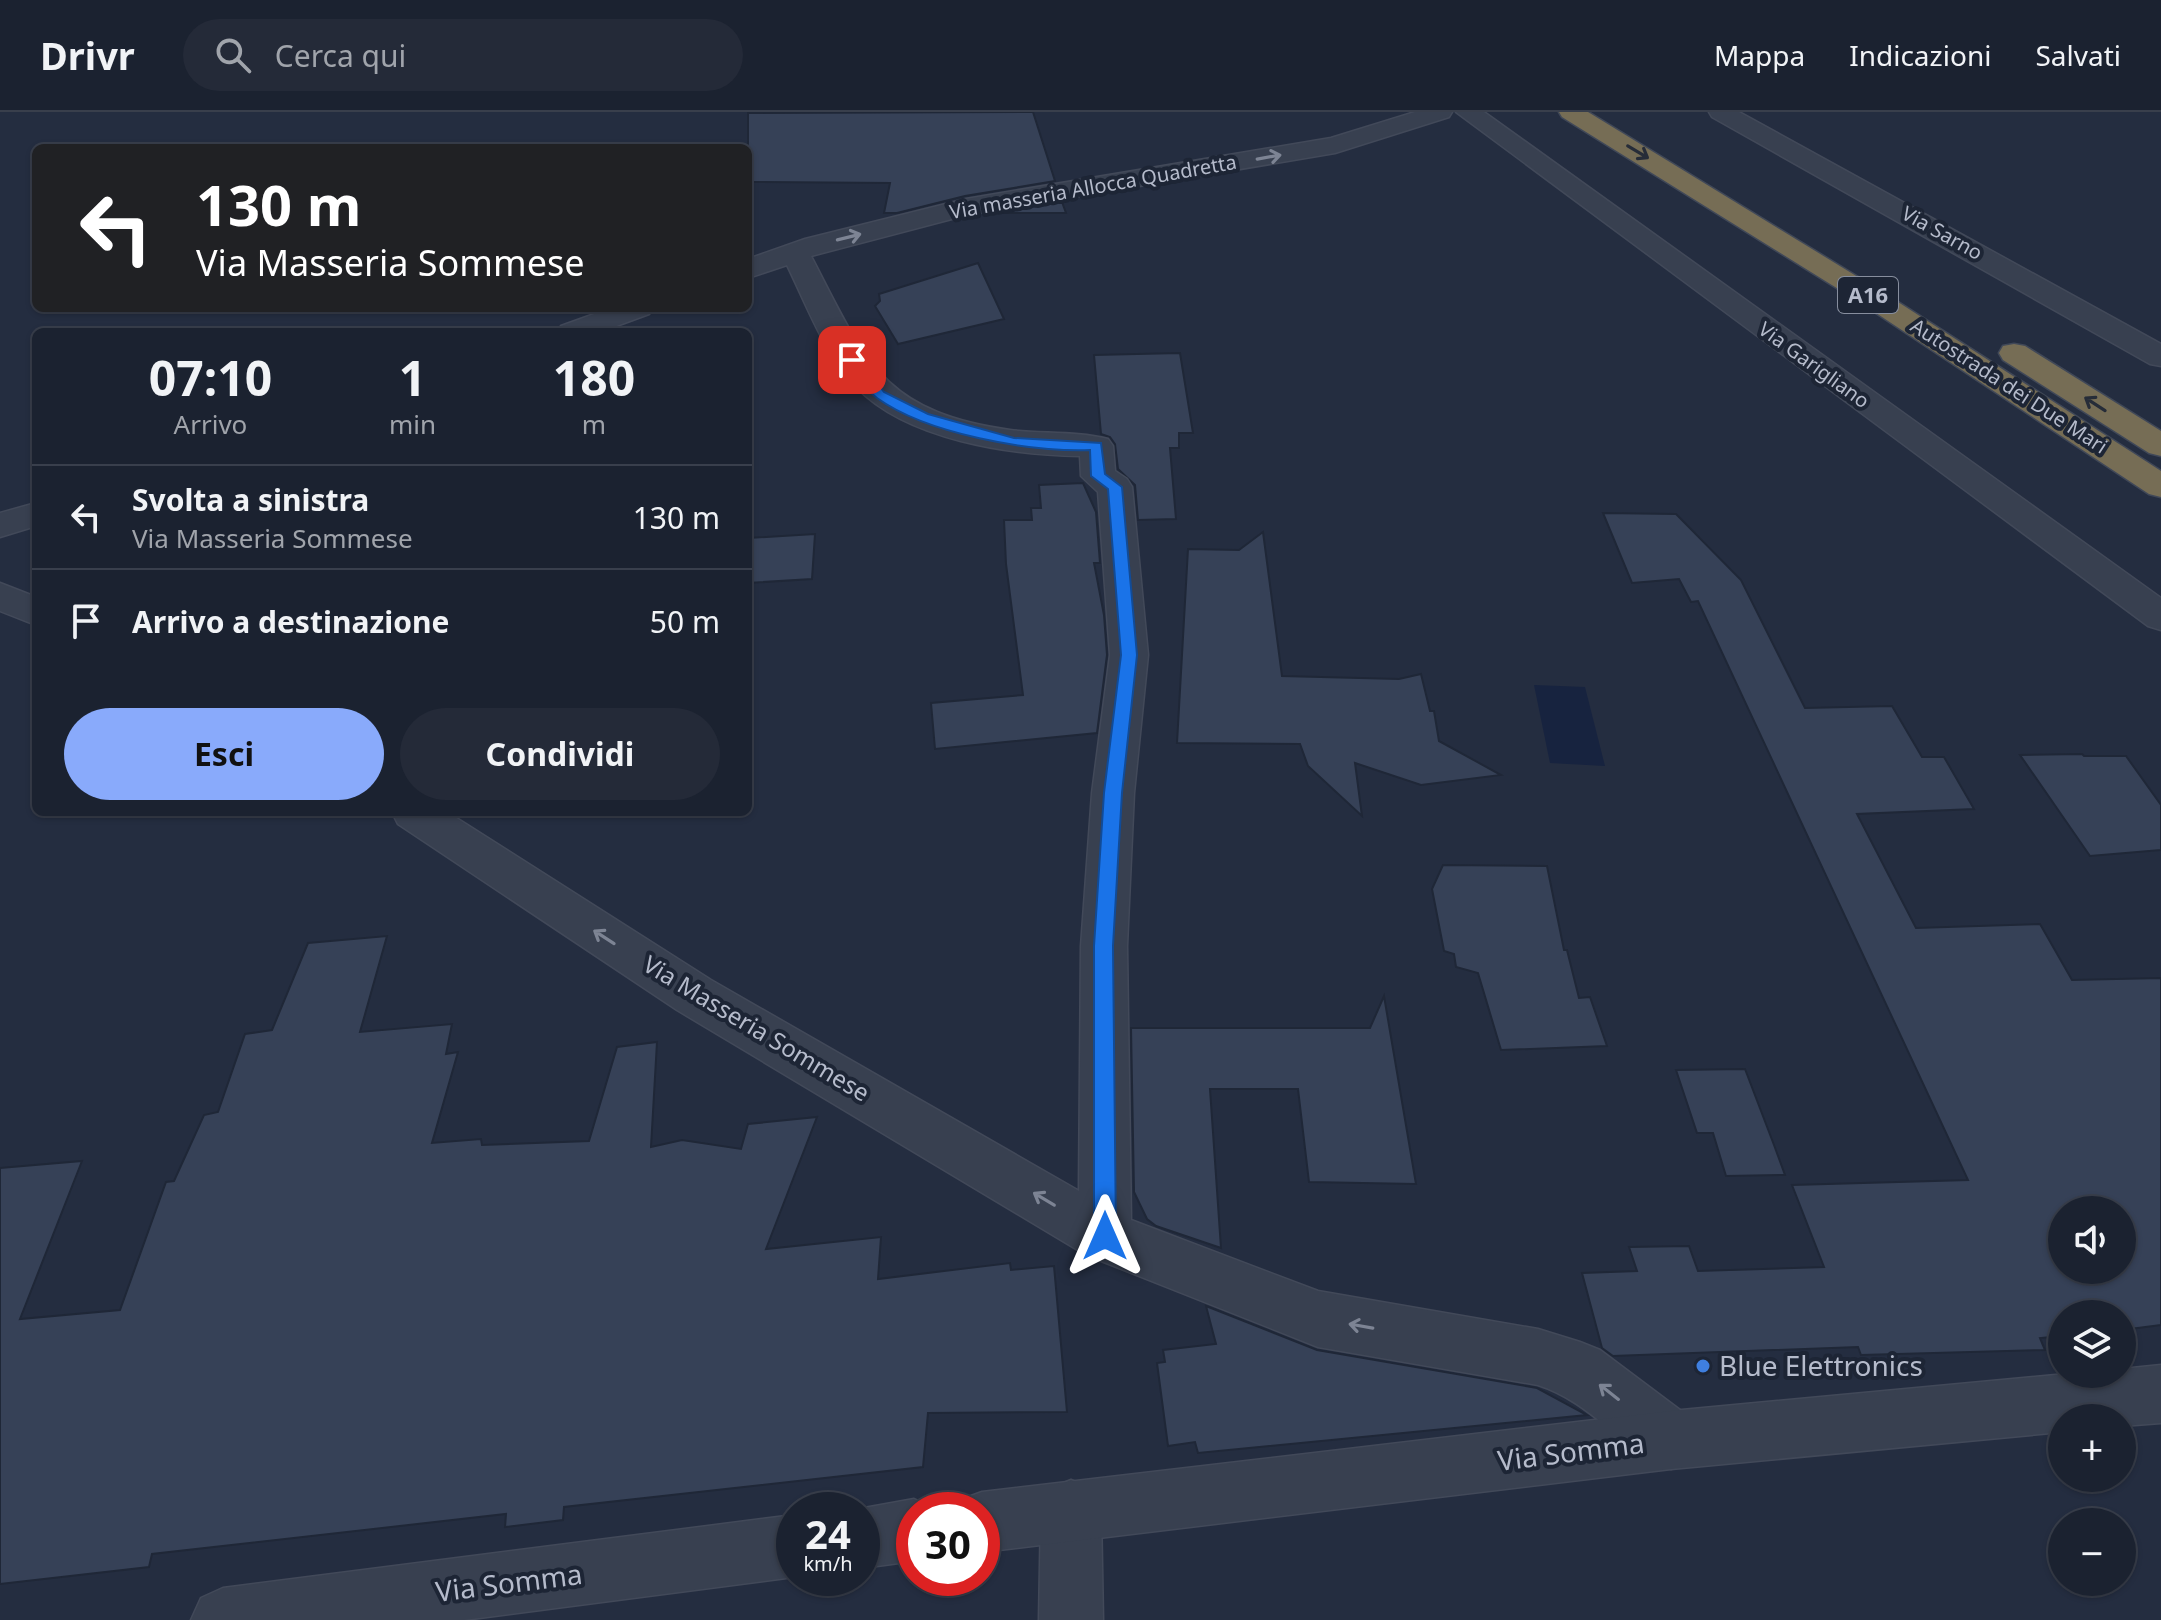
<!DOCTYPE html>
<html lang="it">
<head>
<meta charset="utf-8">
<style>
  :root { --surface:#1b2230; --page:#242a38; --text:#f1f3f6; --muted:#a0a4ab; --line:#393f4c; --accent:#89aafb }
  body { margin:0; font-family:"Noto Sans",sans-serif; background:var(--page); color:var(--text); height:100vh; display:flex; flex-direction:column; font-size:30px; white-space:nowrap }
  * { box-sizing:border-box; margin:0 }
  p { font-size:26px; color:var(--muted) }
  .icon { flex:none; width:44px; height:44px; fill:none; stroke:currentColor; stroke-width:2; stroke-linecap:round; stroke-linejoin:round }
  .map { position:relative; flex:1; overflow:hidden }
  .sheet { position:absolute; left:32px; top:216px; width:720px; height:488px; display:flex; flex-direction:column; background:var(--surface); border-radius:12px; box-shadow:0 2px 6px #0004,0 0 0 2px var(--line) }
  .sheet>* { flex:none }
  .top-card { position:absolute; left:32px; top:32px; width:720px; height:168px; border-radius:12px; box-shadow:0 2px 6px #0004,0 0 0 2px var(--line); background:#202124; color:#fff; overflow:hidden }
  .controls { position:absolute; left:2048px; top:1084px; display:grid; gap:16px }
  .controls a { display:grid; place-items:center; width:88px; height:88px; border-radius:50%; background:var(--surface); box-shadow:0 2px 6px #0004,0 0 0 2px var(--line); font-size:40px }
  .speed { position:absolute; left:776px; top:1380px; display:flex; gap:16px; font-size:40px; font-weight:700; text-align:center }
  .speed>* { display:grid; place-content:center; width:104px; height:104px; border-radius:50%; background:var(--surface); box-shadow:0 2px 6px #0004,0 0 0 2px var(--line); line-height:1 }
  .speed small { font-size:20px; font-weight:400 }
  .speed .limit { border:12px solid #d22; background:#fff; color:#111 }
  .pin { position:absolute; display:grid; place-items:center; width:68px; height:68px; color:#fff; margin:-34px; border-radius:16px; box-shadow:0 4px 12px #0006 }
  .me { position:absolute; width:88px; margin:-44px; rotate:0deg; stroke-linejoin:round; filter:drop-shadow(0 0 6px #0008) }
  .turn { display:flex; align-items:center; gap:28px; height:168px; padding:0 32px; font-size:36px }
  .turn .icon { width:104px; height:104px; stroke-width:2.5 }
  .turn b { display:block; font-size:56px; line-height:68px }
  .eta { display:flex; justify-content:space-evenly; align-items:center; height:136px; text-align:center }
  .eta b { font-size:48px; font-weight:700; line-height:56px }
  .primary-button { display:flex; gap:16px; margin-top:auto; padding:16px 32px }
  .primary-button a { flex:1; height:92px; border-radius:48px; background:var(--accent); color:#111; font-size:32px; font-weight:700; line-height:92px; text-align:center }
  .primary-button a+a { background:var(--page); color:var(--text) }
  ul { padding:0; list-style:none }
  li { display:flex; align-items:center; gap:24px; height:104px; padding:0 32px; border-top:2px solid var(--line) }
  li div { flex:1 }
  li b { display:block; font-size:30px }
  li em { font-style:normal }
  header { display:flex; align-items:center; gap:48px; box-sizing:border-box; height:112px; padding:0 40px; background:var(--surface); border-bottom:2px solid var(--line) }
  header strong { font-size:38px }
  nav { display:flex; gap:44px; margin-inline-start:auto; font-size:28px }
  .search { width:560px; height:72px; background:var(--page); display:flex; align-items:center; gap:20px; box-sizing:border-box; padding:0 28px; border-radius:44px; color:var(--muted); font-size:30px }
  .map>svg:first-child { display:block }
  .water { fill:#17233f }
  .building { fill:#364157; stroke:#1f2737; stroke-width:2; fill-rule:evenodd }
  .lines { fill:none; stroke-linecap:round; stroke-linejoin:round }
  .minor-casing { stroke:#424959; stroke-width:3 }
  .tertiary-casing { stroke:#424959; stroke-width:3 }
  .motorway-casing { stroke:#404858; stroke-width:3 }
  .minor { fill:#384050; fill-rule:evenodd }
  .tertiary { fill:#384050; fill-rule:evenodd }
  .motorway { fill:#766d55; fill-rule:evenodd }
  .oneway { stroke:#262c38 }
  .oneway2 { stroke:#7d8494 }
  .route { fill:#1a73e8; stroke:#114b97; stroke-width:2 }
  .shop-dot { fill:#3f7fe0; stroke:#1d2535; stroke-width:3 }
  .labels { text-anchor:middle; stroke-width:8; stroke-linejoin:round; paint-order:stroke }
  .far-street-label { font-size:20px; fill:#b5bbcb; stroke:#1d2535 }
  .shield { fill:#1d2535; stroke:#878e9e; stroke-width:2 }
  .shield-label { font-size:22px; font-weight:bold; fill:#b5bbcb }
  .street-label { font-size:24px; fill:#b5bbcb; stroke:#1d2535 }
  .near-poi-label { font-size:28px; fill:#b5bbcb; stroke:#1d2535; text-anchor:start }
  .near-street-label { font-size:28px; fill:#b5bbcb; stroke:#1d2535 }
</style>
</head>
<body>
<header>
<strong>Drivr</strong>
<div class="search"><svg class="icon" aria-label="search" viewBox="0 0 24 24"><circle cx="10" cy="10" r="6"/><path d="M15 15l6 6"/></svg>Cerca qui</div>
<nav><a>Mappa</a><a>Indicazioni</a><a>Salvati</a></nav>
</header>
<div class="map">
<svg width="2161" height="1508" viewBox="0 0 2161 1508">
  <rect width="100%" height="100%" fill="#242d40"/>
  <path class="water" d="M 1534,573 L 1585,575 L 1605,654 L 1550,651 Z"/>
  <g class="building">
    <path d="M 1033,0 L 1055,69 L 965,84 L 897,101 L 884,101 L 890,71 L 748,70 L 748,1 Z"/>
    <path d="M 1062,90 L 1066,101 L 995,101 Z"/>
    <path d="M 978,151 L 1004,207 L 898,232 L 875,194 L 880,189 L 879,182 Z"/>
    <path d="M 1180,241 L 1193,321 L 1179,321 L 1179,336 L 1170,336 L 1176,407 L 1138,408 L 1135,373 L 1118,357 L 1115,332 L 1110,325 L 1101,322 L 1094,243 Z"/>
    <path d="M 1083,371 L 1096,400 L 1100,451 L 1094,451 L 1104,503 L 1107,543 L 1097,621 L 935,637 L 931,591 L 1023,583 L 1006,452 L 1004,408 L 1032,408 L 1031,396 L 1041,396 L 1039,373 Z"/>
    <path d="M 1603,401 L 1676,402 L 1741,468 L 1805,596 L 1892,594 L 1922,645 L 1944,645 L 1974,697 L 1857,702 L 1916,816 L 2040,812 L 2072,868 L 2161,866 L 2161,1213 L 2122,1218 L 2122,1202 L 2062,1202 L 2062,1224 L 2040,1226 L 2045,1238 L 1861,1243 L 1858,1235 L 1613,1244 L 1602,1236 L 1582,1161 L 1637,1159 L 1629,1135 L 1689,1134 L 1698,1159 L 1824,1155 L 1792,1073 L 1968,1068 L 1698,489 L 1691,490 L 1679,467 L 1632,471 ZM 2062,1098 L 2122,1098 L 2122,1158 L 2062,1158 Z"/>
    <path d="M 1263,420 L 1282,564 L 1399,567 L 1421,562 L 1430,599 L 1434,599 L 1439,629 L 1501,663 L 1421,673 L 1355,651 L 1362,704 L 1308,654 L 1300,632 L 1177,631 L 1188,437 L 1239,438 Z"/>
    <path d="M 815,422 L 812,467 L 748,471 L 748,426 Z"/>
    <path d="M 2082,642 L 2084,644 L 2126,644 L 2161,693 L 2161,738 L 2090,744 L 2020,643 Z"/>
    <path d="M 1443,753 L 1547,754 L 1564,838 L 1567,838 L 1579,886 L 1590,885 L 1607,934 L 1501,938 L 1478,861 L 1456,855 L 1454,842 L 1444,839 L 1432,777 Z"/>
    <path d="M 387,824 L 360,920 L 452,912 L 446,942 L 458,940 L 432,1031 L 481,1027 L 482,1033 L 589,1029 L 617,935 L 657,930 L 651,1035 L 682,1028 L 741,1037 L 748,1012 L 817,1005 L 766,1137 L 881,1125 L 878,1167 L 1010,1151 L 1011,1158 L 1054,1154 L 1067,1300 L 928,1301 L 923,1355 L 564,1395 L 563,1408 L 505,1415 L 506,1402 L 152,1442 L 149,1455 L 0,1472 L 0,1056 L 82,1049 L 20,1207 L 120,1198 L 166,1070 L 174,1069 L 204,1003 L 218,1000 L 245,922 L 272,918 L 308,831 Z"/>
    <path d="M 1384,884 L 1416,1072 L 1309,1070 L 1298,977 L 1210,977 L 1221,1136 L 1156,1114 L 1147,1107 L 1134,1080 L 1131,916 L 1370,916 Z"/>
    <path d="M 1745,957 L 1774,1033 L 1785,1063 L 1726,1064 L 1713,1021 L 1697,1021 L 1676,958 Z"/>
    <path d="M 1206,1194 L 1317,1238 L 1537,1276 L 1587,1303 L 1198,1341 L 1195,1330 L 1168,1334 L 1157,1251 L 1165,1250 L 1163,1238 L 1216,1232 Z"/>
  </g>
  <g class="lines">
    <defs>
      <g id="minor">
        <path d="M 1415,0 L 1452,0 L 1449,5 L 1335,41 L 967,103 L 811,144 C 865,248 881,300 1010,318 C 1042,322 1077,319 1108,327 L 1113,334 L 1115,359 L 1127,367 L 1132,375 L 1148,543 L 1134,681 L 1127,834 L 1131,1108 L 1318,1179 L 1538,1217 L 1580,1230 L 1600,1238 L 1692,1307 L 1700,1328 L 1692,1349 L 1671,1357 C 1621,1336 1591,1290 1538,1273 L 1318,1235 L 1086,1143 L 677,898 L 398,712 L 392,700 L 447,700 L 711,868 L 1079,1079 L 1081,834 L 1092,681 L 1110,543 L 1098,380 L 1081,364 L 1080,344 C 1010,343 907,328 856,275 C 824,241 807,194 787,153 L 748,166 L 748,147 L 805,127 L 966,87 L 1331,26 Z"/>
        <path d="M 1456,0 L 1484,0 L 2161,486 L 2161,518 L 2148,514 Z"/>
        <path d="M 1709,0 L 1739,0 L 2161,232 L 2161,254 L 2150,252 L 1712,5 Z"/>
        <path d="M 611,196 L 654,196 L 649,202 L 600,220 L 557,220 L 561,214 Z"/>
        <path d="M 36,391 L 36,414 L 0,425 L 0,401 Z"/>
        <path d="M 0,471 L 36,485 L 36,513 L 0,499 Z"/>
        <path d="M 1071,1368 L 1092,1377 L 1101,1398 L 1103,1508 L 1039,1508 L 1041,1398 L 1050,1377 Z"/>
      </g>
      <g id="tertiary">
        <path d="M 2161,1253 L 2161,1311 L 2122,1314 L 2122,1306 L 2062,1306 L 2062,1320 L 1671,1357 L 982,1440 L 982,1398 L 957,1398 L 960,1388 L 982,1380 L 1671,1299 L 2066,1262 L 2122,1262 L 2122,1257 Z"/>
        <path d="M 914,1387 L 936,1398 L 914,1398 L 914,1449 L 862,1456 L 862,1398 L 853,1398 Z"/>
        <path d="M 794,1403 L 794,1465 L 464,1508 L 191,1508 L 201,1486 L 223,1476 Z"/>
      </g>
      <g id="motorway">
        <path d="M 1559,0 L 1588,0 L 1884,181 L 2161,359 L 2161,385 L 2149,382 L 1864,193 L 1562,5 Z"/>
        <path d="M 2014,232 L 2025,234 L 2161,319 L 2161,344 L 2149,341 L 2003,248 L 1999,241 L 2003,234 Z"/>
      </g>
    </defs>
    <use href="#minor" class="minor-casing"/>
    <use href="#tertiary" class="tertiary-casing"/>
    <use href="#motorway" class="motorway-casing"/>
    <use href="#minor" class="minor"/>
    <use href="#tertiary" class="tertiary"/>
    <use href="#motorway" class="motorway"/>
  </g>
  <defs><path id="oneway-shaft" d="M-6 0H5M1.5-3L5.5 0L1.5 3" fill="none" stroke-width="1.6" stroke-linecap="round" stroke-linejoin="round" transform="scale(2)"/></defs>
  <g class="oneway">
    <use href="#oneway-shaft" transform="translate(1638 40) rotate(31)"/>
    <use href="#oneway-shaft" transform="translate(2095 292) rotate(-147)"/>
  </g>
  <g class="oneway2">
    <use href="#oneway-shaft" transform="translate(1269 45) rotate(-10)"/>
    <use href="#oneway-shaft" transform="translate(849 125) rotate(-14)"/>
    <use href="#oneway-shaft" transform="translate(604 825) rotate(-147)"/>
    <use href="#oneway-shaft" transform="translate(1044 1087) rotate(-149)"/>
    <use href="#oneway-shaft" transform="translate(1361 1214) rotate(-170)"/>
    <use href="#oneway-shaft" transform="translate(1609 1280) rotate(-142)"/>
  </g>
  <path class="route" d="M 848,245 L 857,245 L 884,280 L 928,302 L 1014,326 L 1101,331 L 1105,362 L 1122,375 L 1137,543 L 1122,681 L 1113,834 L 1116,1124 L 1113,1132 L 1105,1135 L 1097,1132 L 1094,1124 L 1094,834 L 1104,681 L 1121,543 L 1108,377 L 1091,364 L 1090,338 C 1029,340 927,322 877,286 C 865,277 855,260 846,248 Z"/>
  <circle class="shop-dot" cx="1703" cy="1254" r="8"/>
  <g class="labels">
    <g class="far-street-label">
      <text transform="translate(1093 75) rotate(-10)" y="7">Via masseria Allocca Quadretta</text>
      <text transform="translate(1942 121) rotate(29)" y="7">Via Sarno</text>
      <text transform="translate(1814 253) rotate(36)" y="7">Via Garigliano</text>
      <text transform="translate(2009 274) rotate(33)" y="7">Autostrada dei Due Mari</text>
    </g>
    <rect class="shield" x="1838" y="165" width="60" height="36" rx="6"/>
    <g class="shield-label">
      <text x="1868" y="191">A16</text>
    </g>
    <g class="street-label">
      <text transform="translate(756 917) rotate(31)" y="8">Via Masseria Sommese</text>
    </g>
    <g class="near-poi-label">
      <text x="1719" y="1264">Blue Elettronics</text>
    </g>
    <g class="near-street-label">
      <text transform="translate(1571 1340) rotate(-7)" y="10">Via Somma</text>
      <text transform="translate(509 1471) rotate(-7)" y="10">Via Somma</text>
    </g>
  </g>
</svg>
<div class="controls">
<a><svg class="icon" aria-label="sound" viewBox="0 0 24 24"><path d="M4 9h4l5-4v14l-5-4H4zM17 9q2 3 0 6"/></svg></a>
<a><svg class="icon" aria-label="layers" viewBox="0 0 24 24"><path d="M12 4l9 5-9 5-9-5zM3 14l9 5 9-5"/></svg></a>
<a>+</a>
<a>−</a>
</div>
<div class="speed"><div>24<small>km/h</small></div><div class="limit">30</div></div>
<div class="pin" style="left:852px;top:248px;background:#d93025"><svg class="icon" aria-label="arrive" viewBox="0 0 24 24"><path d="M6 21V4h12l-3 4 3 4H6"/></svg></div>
<svg class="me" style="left:1105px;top:1124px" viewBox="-20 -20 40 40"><path d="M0-17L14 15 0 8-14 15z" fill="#1a73e8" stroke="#fff" stroke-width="4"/></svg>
<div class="top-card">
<div class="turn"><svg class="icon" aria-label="left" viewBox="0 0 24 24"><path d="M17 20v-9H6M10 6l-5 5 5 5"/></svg><div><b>130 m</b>Via Masseria Sommese</div></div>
</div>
<section class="sheet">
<div class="eta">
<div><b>07:10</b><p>Arrivo</p></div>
<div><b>1</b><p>min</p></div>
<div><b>180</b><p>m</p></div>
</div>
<ul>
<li><svg class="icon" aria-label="left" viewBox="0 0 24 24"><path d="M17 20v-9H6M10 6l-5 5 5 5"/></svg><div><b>Svolta a sinistra</b><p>Via Masseria Sommese</p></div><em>130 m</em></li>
<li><svg class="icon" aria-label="arrive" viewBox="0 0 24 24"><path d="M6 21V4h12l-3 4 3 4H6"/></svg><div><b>Arrivo a destinazione</b></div><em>50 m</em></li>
</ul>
<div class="primary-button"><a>Esci</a><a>Condividi</a></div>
</section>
</div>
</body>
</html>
